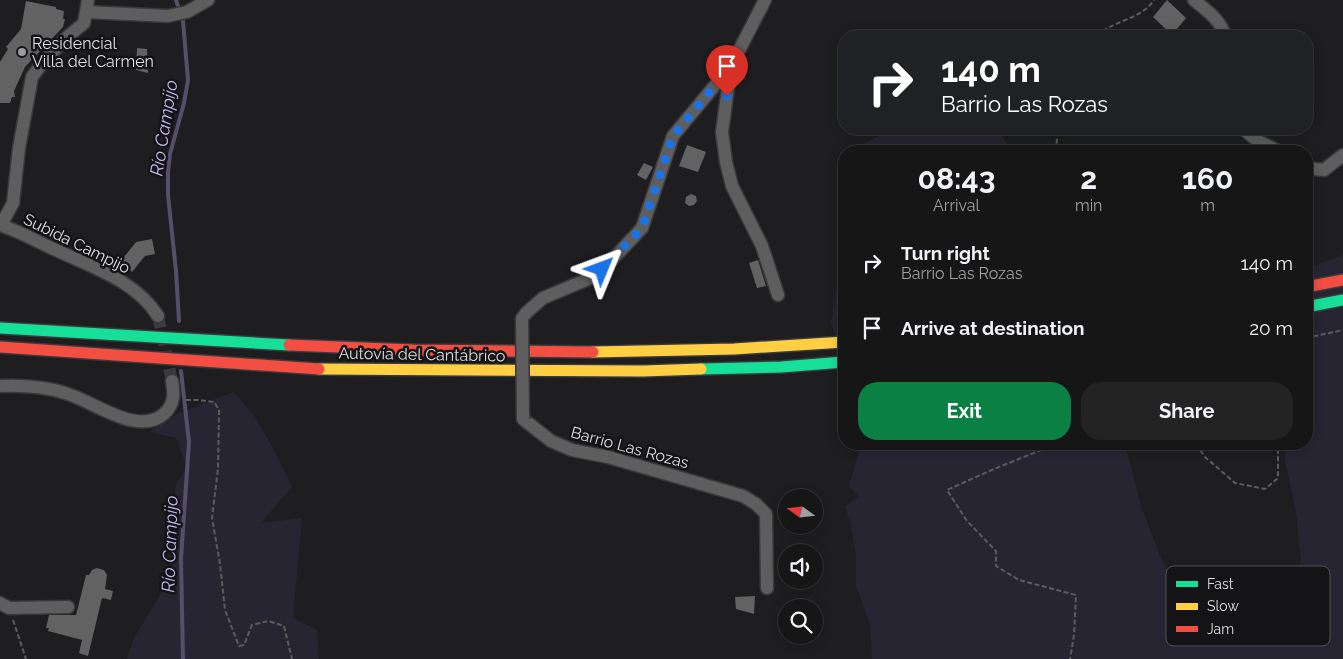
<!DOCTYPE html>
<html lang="en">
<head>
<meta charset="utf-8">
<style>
  :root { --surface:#161617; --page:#232324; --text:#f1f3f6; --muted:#9e9fa1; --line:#353536; --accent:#0b8043 }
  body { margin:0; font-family:Raleway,sans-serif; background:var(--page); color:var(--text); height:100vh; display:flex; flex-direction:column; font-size:19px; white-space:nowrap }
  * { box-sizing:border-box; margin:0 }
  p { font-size:16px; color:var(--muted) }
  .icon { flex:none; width:28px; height:28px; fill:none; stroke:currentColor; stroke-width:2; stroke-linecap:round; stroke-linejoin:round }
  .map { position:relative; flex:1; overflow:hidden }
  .drawer { position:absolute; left:838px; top:145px; width:475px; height:305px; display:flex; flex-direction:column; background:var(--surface); border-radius:20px; box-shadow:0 2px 12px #0003,0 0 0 1px var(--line) }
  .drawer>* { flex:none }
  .hud { position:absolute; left:838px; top:30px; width:475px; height:105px; border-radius:20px; box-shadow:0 2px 12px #0003,0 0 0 1px var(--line); background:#202124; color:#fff; overflow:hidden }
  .needle { width:32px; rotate:285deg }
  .controls { position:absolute; left:778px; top:489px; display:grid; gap:10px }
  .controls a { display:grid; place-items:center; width:45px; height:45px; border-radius:50%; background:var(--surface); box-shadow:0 2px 12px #0003,0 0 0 1px var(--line); font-size:25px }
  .pin { position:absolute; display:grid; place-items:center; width:42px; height:42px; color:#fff; margin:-51px -21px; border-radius:50% 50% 50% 0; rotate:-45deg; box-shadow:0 0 5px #0007 }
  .pin .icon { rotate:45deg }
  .me { position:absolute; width:55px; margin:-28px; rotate:46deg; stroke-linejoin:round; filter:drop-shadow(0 0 4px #0008) }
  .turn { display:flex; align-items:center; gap:18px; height:105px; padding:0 20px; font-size:22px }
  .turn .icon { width:65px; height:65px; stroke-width:2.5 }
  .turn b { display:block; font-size:35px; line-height:42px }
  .eta { display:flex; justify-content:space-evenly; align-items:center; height:85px; text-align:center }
  .eta b { font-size:30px; font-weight:700; line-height:35px }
  .cta { display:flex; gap:10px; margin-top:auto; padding:10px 20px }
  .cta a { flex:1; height:58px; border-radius:20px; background:var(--accent); color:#fff; font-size:20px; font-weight:700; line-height:58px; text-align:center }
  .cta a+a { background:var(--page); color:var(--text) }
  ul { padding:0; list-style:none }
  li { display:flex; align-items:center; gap:15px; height:65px; padding:0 20px }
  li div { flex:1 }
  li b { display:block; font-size:19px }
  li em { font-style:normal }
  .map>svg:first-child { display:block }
  .green { fill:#282533 }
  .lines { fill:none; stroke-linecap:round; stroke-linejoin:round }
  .stream { stroke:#564f6b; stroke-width:4 }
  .building { fill:#626263 }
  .street-tunnel { stroke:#3b3a3c; stroke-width:12; stroke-dasharray:12 6; stroke-linecap:butt }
  .street-casing { stroke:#39383a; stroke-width:15 }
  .fast-casing { stroke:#39383a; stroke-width:14 }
  .slow-casing { stroke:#39383a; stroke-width:14 }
  .jam-casing { stroke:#39383a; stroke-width:14 }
  .path { stroke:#5c5c5d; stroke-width:2; stroke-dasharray:5 2.5; stroke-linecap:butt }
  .street { stroke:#5e5e5e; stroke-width:12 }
  .fast { stroke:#16e098; stroke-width:11 }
  .slow { stroke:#ffcf43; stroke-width:11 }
  .jam { stroke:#f24e42; stroke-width:11 }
  .street-bridge-casing { stroke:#39383a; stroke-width:15; stroke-linecap:butt }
  .street-bridge { stroke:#5e5e5e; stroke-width:12 }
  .route { stroke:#1a73e8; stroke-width:9; stroke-dasharray:0 16.2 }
  .poi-dot { fill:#9b9a9d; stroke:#141316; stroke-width:2 }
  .labels { text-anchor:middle; stroke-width:5; stroke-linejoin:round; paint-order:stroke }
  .poi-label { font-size:16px; fill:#dfdee1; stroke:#141316; text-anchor:start }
  .street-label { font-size:16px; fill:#dfdee1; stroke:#141316 }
  .water-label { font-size:18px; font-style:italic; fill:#c3b7ee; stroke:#141316 }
  .key { fill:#141316; stroke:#515053; stroke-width:1 }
  .key-label { font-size:14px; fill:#dfdee1 }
</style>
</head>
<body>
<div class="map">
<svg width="1343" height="659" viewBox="0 0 1343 659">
  <rect width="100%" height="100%" fill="#1e1d1f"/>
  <g class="green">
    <path d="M 891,129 L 998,129 L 1011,151 L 852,151 Z"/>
    <path d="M 844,214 L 844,360 L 831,323 L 838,280 Z"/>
    <path d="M 1343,255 L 1343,659 L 872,659 L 870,624 L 856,586 L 856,556 L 851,527 L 845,506 L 859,497 L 849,486 L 861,444 L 1125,444 L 1141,506 L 1160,556 L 1170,573 L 1177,592 L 1191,604 L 1203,624 L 1247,643 L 1263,636 L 1280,623 L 1289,604 L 1301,561 L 1296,513 L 1285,459 L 1286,444 L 1306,444 L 1306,269 Z"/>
    <path d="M 234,392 L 253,414 L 270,443 L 292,487 L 261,523 L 302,518 L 293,618 L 317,630 L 319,659 L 127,659 L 133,640 L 171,577 L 170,542 L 176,484 L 187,468 L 176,438 L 149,432 L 177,414 Z"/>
  </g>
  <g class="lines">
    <g class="stream">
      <path d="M 176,0 L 183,21 L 188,80 L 184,103 L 170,154 L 168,172 L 168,195 L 176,271 L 179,321"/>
      <path d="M 181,371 L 189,442 L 181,559 L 183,659"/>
    </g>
  </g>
  <g class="building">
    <path d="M 1167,0 L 1186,18 L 1172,35 L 1153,17 Z"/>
    <path d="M 26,1 L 56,7 L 56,9 L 64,11 L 63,19 L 65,19 L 63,27 L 25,67 L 14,91 L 15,97 L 12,97 L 10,103 L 0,103 L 0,62 L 8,49 L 6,47 L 21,29 Z"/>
    <path d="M 137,48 L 147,49 L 148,73 L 136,70 Z"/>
    <path d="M 687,145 L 706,152 L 698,172 L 679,166 Z"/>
    <path d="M 644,163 L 653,167 L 646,180 L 637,175 Z"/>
    <path d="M 691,194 L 696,196 L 697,201 L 694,205 L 689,206 L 685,203 L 686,197 Z"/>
    <path d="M 152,239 L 155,254 L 145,256 L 132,272 L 120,262 L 136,242 Z"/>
    <path d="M 758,260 L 766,286 L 757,288 L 749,263 Z"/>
    <path d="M 97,568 L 104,570 L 107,575 L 105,589 L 113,591 L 111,600 L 102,598 L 88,656 L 79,653 L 82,640 L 48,631 L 49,628 L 46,628 L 49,615 L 76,615 L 86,575 L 89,575 L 92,570 Z"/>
    <path d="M 755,596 L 754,614 L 736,609 L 735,597 Z"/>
  </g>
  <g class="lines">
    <path class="street-tunnel" d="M 158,316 L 172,381"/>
    <defs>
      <g id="street">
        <path d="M 1194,0 C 1206,10 1221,20 1225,36"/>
        <path d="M 87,12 L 168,16 L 187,12 L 208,0"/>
        <path d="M 731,66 L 722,132 L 726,162 L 732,186 L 762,246 L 778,295"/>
        <path d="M 1243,129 L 1258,141 L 1278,151"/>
        <path d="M 1306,168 L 1324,170 L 1343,155"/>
        <path d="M 0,225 C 19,231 38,242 56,250 C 92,267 136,281 158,316"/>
        <path d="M 1,225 L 13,203 L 19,148 L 32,77 L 44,61 L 65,39 L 84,23 L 88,0"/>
        <path d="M 522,319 L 526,313 L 543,298 L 593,277 L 611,261 L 642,228 L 673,136 L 731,66 L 765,0"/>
        <path d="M 0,386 C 23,385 43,386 65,393 C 94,401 138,438 165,413 C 175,403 174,393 172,381"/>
        <path d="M 523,419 L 551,441 L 572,450 L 608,457 L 743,496 L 756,504 L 766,514 L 767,588"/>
        <path d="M 0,603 L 9,608 L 68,607"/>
      </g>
      <g id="fast">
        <path d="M 1306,307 L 1343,300"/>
        <path d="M 0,328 L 289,345"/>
        <path d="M 701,369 L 781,367 L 844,362"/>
      </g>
      <g id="slow">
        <path d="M 593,352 L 734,349 L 844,342"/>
        <path d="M 319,369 L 643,371 L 701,369"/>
      </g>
      <g id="jam">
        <path d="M 1306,287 L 1343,280"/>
        <path d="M 289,345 L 413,350 L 593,352"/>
        <path d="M 0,347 L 319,369"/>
      </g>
    </defs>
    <use href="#street" class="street-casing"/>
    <use href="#fast" class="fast-casing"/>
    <use href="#slow" class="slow-casing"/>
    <use href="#jam" class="jam-casing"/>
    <g class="path">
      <path d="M 1097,36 C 1113,20 1141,20 1154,0"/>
      <path d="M 1055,151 L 1059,129"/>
      <path d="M 1306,338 L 1343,330"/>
      <path d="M 186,400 L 199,400 L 214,402 L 219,410 L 218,469 L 212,518 L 220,564 L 225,610 L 239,646 L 244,645 L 252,625 L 268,621 L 284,626 L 292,659"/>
      <path d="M 1056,444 L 994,469 L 947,490 L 967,521 L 996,551 L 996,566 L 1019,580 L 1076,595 L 1074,635 L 1070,659"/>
      <path d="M 1196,444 L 1205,457 L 1235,483 L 1265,489 L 1278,478 L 1278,444"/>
      <path d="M 13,620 L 26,659"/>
    </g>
    <use href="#street" class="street"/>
    <use href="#fast" class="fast"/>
    <use href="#slow" class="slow"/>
    <use href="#jam" class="jam"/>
    <defs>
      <path id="street-bridge" d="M 522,319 L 523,419"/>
    </defs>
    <use href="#street-bridge" class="street-bridge-casing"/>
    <use href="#street-bridge" class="street-bridge"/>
  </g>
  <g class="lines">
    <path class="route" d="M 602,269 L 642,228 L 673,136 L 731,66 L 727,96"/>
  </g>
  <circle class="poi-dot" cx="22" cy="52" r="5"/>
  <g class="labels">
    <g class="poi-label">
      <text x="32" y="49">Residencial<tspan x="32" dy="18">Villa del Carmen</tspan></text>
    </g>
    <g class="street-label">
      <text transform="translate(77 243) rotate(26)" y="6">Subida Campijo</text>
      <text transform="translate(422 354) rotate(1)" y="6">Autovía del Cantábrico</text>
      <text transform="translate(630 447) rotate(15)" y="6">Barrio Las Rozas</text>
    </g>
    <g class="water-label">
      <text transform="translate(164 128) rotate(-81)" y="6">Río Campijo</text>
      <text transform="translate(170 544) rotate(-88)" y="6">Río Campijo</text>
    </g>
  </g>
  <rect x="1166" y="566" width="164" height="80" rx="8" class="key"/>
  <rect x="1176" y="581" width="22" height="6" fill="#16e098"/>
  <rect x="1176" y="603" width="22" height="7" fill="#ffcf43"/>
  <rect x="1176" y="626" width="22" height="6" fill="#f24e42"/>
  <g class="key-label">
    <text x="1207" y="589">Fast</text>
    <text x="1207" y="611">Slow</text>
    <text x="1207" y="634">Jam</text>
  </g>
</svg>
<div class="controls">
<a><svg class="needle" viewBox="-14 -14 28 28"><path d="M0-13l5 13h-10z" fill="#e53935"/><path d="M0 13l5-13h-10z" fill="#9e9fa1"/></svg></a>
<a><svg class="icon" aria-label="sound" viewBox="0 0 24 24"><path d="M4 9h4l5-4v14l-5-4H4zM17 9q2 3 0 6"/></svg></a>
<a><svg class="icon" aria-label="search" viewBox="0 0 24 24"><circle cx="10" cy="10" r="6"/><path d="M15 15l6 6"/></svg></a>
</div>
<div class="pin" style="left:727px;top:96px;background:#d93025"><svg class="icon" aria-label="arrive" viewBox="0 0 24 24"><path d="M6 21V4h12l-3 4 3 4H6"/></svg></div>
<svg class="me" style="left:602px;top:269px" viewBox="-20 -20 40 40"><path d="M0-17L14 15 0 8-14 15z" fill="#1a73e8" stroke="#fff" stroke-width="4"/></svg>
<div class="hud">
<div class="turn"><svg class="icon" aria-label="right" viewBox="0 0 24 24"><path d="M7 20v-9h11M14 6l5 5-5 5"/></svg><div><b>140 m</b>Barrio Las Rozas</div></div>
</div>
<section class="drawer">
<div class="eta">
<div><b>08:43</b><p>Arrival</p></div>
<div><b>2</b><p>min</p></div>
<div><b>160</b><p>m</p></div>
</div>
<ul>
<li><svg class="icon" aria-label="right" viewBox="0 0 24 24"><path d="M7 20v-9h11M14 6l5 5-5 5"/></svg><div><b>Turn right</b><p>Barrio Las Rozas</p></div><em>140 m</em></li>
<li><svg class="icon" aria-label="arrive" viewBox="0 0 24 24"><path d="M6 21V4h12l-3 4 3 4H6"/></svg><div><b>Arrive at destination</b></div><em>20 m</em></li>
</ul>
<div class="cta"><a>Exit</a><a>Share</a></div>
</section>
</div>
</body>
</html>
